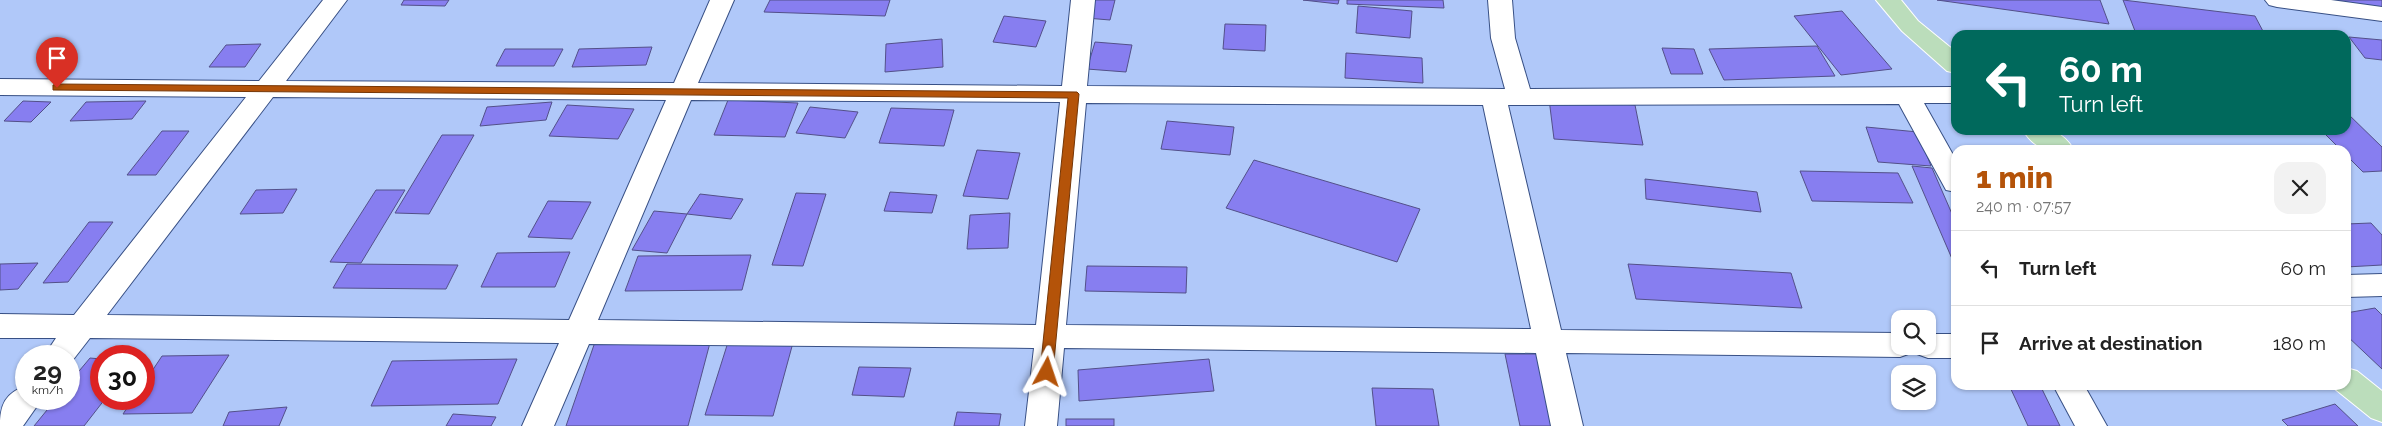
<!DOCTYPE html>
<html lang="en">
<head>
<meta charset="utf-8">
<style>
  :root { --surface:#fff; --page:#f2f2f2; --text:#222; --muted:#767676; --line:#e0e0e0; --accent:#b45309 }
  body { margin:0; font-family:Raleway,sans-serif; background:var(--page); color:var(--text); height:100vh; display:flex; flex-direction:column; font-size:19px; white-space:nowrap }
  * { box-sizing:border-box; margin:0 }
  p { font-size:16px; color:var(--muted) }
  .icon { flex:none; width:28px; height:28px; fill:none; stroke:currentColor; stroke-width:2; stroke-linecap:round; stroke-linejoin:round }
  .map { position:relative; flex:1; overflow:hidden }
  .side { position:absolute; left:1951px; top:145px; width:400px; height:245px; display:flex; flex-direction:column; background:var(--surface); border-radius:15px; box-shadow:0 1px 4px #0004 }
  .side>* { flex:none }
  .banner { position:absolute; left:1951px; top:30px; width:400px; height:105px; border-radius:15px; box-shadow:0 1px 4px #0004; background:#00695c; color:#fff; overflow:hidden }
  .controls { position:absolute; left:1891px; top:310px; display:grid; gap:10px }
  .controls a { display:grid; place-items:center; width:45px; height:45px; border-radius:10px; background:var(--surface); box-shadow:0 1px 4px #0004; font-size:25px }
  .speed { position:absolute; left:15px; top:345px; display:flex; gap:10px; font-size:25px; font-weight:700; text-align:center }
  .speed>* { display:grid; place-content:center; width:65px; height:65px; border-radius:50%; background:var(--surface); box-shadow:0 1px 4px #0004; line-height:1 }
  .speed small { font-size:12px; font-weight:400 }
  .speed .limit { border:8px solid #d22; background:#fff; color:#111 }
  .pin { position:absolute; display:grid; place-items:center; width:42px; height:42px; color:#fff; margin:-51px -21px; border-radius:50% 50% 50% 0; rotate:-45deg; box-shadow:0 0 5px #0007 }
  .pin .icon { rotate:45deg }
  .me { position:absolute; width:55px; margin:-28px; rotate:5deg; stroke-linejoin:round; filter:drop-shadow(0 0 4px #0008) }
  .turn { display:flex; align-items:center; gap:18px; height:105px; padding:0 25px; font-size:22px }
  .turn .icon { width:65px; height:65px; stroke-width:2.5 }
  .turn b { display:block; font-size:35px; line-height:42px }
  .round { display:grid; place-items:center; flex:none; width:52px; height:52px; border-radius:15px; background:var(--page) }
  .summary { display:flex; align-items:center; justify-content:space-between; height:85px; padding:0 25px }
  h1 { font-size:30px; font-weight:800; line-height:38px; color:var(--accent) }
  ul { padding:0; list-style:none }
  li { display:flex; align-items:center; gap:15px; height:75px; padding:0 25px; border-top:1px solid var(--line) }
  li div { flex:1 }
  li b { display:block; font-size:19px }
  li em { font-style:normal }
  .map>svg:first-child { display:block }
  .building { fill:#877ef0; stroke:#535089 }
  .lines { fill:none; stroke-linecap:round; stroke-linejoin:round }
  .minor-casing { stroke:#385085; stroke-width:2 }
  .major-casing { stroke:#fff; stroke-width:2 }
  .minor { fill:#fff; fill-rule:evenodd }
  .major { fill:#bdb; fill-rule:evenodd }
  .route { fill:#b45309; stroke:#753606 }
</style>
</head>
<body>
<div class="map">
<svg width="2382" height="426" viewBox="0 0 2382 426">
  <rect width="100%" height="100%" fill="#b0c8f9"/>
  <g class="building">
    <path d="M 404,0 L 449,0 L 445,6 L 401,5 Z"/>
    <path d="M 770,0 L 890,0 L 885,16 L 764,12 Z"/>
    <path d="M 1092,0 L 1115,0 L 1110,20 L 1086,18 Z"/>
    <path d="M 1303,0 L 1339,0 L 1338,4 Z"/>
    <path d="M 1347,0 L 1443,0 L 1444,8 L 1347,4 Z"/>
    <path d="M 1937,0 L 2100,0 L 2109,24 Z"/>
    <path d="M 2123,0 L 2255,16 L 2265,35 L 2165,35 L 2135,31 Z"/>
    <path d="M 2325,0 L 2382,0 L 2382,9 Z"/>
    <path d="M 1358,6 L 1412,11 L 1410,38 L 1356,33 Z"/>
    <path d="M 1842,11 L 1892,69 L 1841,75 L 1794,16 Z"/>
    <path d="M 1004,16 L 1046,21 L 1036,47 L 993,42 Z"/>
    <path d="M 1225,24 L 1266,25 L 1265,51 L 1223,49 Z"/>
    <path d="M 2349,37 L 2382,40 L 2382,60 L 2365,58 Z"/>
    <path d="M 942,39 L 943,67 L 885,72 L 886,44 Z"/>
    <path d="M 1095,42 L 1132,45 L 1126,72 L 1087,69 Z"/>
    <path d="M 261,44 L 245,67 L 209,67 L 226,45 Z"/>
    <path d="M 1817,46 L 1835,76 L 1724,80 L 1709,49 Z"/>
    <path d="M 652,47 L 646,65 L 572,67 L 579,49 Z"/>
    <path d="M 1662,48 L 1694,49 L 1703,74 L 1671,74 Z"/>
    <path d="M 505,49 L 563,49 L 554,66 L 496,66 Z"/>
    <path d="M 1346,53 L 1422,58 L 1423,83 L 1345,78 Z"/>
    <path d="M 1549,99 L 1635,105 L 1643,145 L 1554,139 Z"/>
    <path d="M 728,100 L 798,103 L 785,137 L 714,135 Z"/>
    <path d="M 23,101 L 51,102 L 31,122 L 4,121 Z"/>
    <path d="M 146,101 L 132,119 L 70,121 L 86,102 Z"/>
    <path d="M 552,102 L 546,120 L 480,126 L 487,107 Z"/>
    <path d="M 567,105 L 634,109 L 618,139 L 549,136 Z"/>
    <path d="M 810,107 L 858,112 L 845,138 L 796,133 Z"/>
    <path d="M 891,108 L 954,110 L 944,146 L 879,143 Z"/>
    <path d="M 2346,112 L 2382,147 L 2382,171 L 2363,172 L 2346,155 L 2346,150 L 2341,150 L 2321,130 L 2346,130 Z"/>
    <path d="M 1167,121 L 1234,127 L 1230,155 L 1161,149 Z"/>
    <path d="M 1866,127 L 1918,132 L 1931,166 L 1878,162 Z"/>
    <path d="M 162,131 L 189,131 L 156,175 L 127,175 Z"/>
    <path d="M 442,135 L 474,135 L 429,214 L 395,213 Z"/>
    <path d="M 977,150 L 1020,153 L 1008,199 L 963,196 Z"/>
    <path d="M 1254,160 L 1420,209 L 1397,262 L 1226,208 Z"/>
    <path d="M 1912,166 L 1932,168 L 1956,223 L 1956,268 Z"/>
    <path d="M 1800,171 L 1898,173 L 1913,203 L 1812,201 Z"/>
    <path d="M 1645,179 L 1757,192 L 1761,212 L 1646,199 Z"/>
    <path d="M 297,189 L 283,213 L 240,214 L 256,190 Z"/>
    <path d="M 376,190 L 405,190 L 361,263 L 330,262 Z"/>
    <path d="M 890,192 L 937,195 L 932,213 L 884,211 Z"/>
    <path d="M 796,193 L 826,194 L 803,266 L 772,265 Z"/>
    <path d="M 700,194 L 743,199 L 731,219 L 687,214 Z"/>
    <path d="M 548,201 L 591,202 L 572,239 L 528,237 Z"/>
    <path d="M 654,211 L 687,214 L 667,253 L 632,250 Z"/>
    <path d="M 1010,213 L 1008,248 L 967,249 L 970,215 Z"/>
    <path d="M 89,222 L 113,222 L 68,282 L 43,283 Z"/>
    <path d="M 2371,223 L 2382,235 L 2382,265 L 2346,267 L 2346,224 Z"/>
    <path d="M 570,252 L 555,287 L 481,287 L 497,253 Z"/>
    <path d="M 751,255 L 742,290 L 625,291 L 638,256 Z"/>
    <path d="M 38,263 L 18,289 L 0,290 L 0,264 Z"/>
    <path d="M 347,264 L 458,265 L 446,289 L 333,288 Z"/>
    <path d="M 1628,264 L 1791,273 L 1802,308 L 1636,299 Z"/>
    <path d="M 1087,266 L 1187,267 L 1186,293 L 1085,291 Z"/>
    <path d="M 2375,308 L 2382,315 L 2382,369 L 2346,335 L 2346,313 Z"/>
    <path d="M 711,339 L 688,426 L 566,426 L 595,342 Z"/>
    <path d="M 729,339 L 794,339 L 773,416 L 705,415 Z"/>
    <path d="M 1505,354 L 1543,354 L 1560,426 L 1520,426 Z"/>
    <path d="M 229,355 L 192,413 L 123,414 L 133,399 L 144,399 L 144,383 L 162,356 Z"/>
    <path d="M 90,358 L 101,359 L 101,399 L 105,399 L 84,426 L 34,426 L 56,399 L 69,399 L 69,383 Z"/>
    <path d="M 517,359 L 498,404 L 371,406 L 392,361 Z"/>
    <path d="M 1209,359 L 1214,391 L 1079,401 L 1078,370 Z"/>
    <path d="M 859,367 L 911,368 L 904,397 L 852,395 Z"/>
    <path d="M 2009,385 L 2040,385 L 2060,426 L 2028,426 Z"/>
    <path d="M 1372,388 L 1433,389 L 1439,426 L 1376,426 Z"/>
    <path d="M 2335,404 L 2358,426 L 2288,426 L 2282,420 Z"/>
    <path d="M 287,407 L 279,426 L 223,426 L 229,412 Z"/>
    <path d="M 957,412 L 1001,414 L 999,426 L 954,426 Z"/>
    <path d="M 453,414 L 496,417 L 491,426 L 446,426 Z"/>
    <rect x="1066" y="419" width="48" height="7"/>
  </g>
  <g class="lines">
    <defs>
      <g id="minor">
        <path d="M 323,0 L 347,0 L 286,81 L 674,83 L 710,0 L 734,0 L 698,83 L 1062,86 L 1071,0 L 1095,0 L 1087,86 L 1505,89 L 1491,38 L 1488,0 L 1512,0 L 1515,38 L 1530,89 L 1956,87 L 1956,103 L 1924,103 L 1956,160 L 1956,192 L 1946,190 L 1899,104 L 1508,105 L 1561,330 L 1900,333 L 1900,346 L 1928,346 L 1928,334 L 1956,334 L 1956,358 L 1928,358 L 1917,354 L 1914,348 L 1911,353 L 1900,357 L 1566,353 L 1583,426 L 1551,426 L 1536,353 L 1064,348 L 1057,426 L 1025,426 L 1034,348 L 589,344 L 554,426 L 522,426 L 559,343 L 90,338 L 69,365 L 69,356 L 44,356 L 56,338 L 0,338 L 0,314 L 74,315 L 246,97 L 0,95 L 0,79 L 259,81 ZM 273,97 L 666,100 L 569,320 L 107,315 ZM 691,100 L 1060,102 L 1036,325 L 598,320 ZM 1086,103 L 1483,105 L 1531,329 L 1066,325 Z"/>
        <path d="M 2265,0 L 2331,0 L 2382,7 L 2382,21 L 2277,7 L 2269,5 Z"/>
        <path d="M 2382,274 L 2382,296 L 2346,297 L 2346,275 Z"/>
        <path d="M 2053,385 L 2084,385 L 2107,426 L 2075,426 Z"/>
        <path d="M 26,386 L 26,399 L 42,399 L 23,426 L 0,426 C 0,405 5,393 26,386 Z"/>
      </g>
      <g id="major">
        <path d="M 1876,0 L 1901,0 L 1918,21 L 1956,52 L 1956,73 L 1947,71 L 1902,31 Z"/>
        <path d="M 2023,130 C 2046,130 2060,127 2074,150 C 2051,150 2037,153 2023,130 Z"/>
        <path d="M 2346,368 L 2357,371 L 2382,391 L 2382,422 L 2371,418 L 2335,389 L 2333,385 L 2346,385 Z"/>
      </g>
    </defs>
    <use href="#minor" class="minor-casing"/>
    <use href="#major" class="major-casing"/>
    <use href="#minor" class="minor"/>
    <use href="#major" class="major"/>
  </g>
  <path class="route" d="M 57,84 L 1077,92 L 1079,94 L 1053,372 L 1047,377 L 1040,372 L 1068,98 L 53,90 L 53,85 Z"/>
</svg>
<div class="controls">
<a><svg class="icon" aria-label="search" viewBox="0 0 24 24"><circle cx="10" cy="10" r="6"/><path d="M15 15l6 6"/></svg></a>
<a><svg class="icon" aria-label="layers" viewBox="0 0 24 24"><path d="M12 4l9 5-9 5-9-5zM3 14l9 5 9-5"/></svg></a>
</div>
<div class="speed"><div>29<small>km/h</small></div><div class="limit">30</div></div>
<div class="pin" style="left:57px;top:88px;background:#d93025"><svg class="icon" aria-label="arrive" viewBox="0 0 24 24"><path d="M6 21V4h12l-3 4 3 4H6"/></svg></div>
<svg class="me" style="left:1047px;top:372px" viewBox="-20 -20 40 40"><path d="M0-17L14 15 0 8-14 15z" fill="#b45309" stroke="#fff" stroke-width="4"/></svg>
<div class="banner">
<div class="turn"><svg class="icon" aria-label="left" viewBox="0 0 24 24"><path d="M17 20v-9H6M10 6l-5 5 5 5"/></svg><div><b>60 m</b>Turn left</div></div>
</div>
<section class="side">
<div class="summary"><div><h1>1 min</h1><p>240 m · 07:57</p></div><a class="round"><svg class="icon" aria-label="close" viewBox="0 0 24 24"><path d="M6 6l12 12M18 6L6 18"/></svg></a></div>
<ul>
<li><svg class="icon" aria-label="left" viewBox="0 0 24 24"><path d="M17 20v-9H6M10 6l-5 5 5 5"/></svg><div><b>Turn left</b></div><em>60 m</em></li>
<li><svg class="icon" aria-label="arrive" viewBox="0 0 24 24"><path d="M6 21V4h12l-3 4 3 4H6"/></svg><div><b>Arrive at destination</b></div><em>180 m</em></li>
</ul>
</section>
</div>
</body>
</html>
